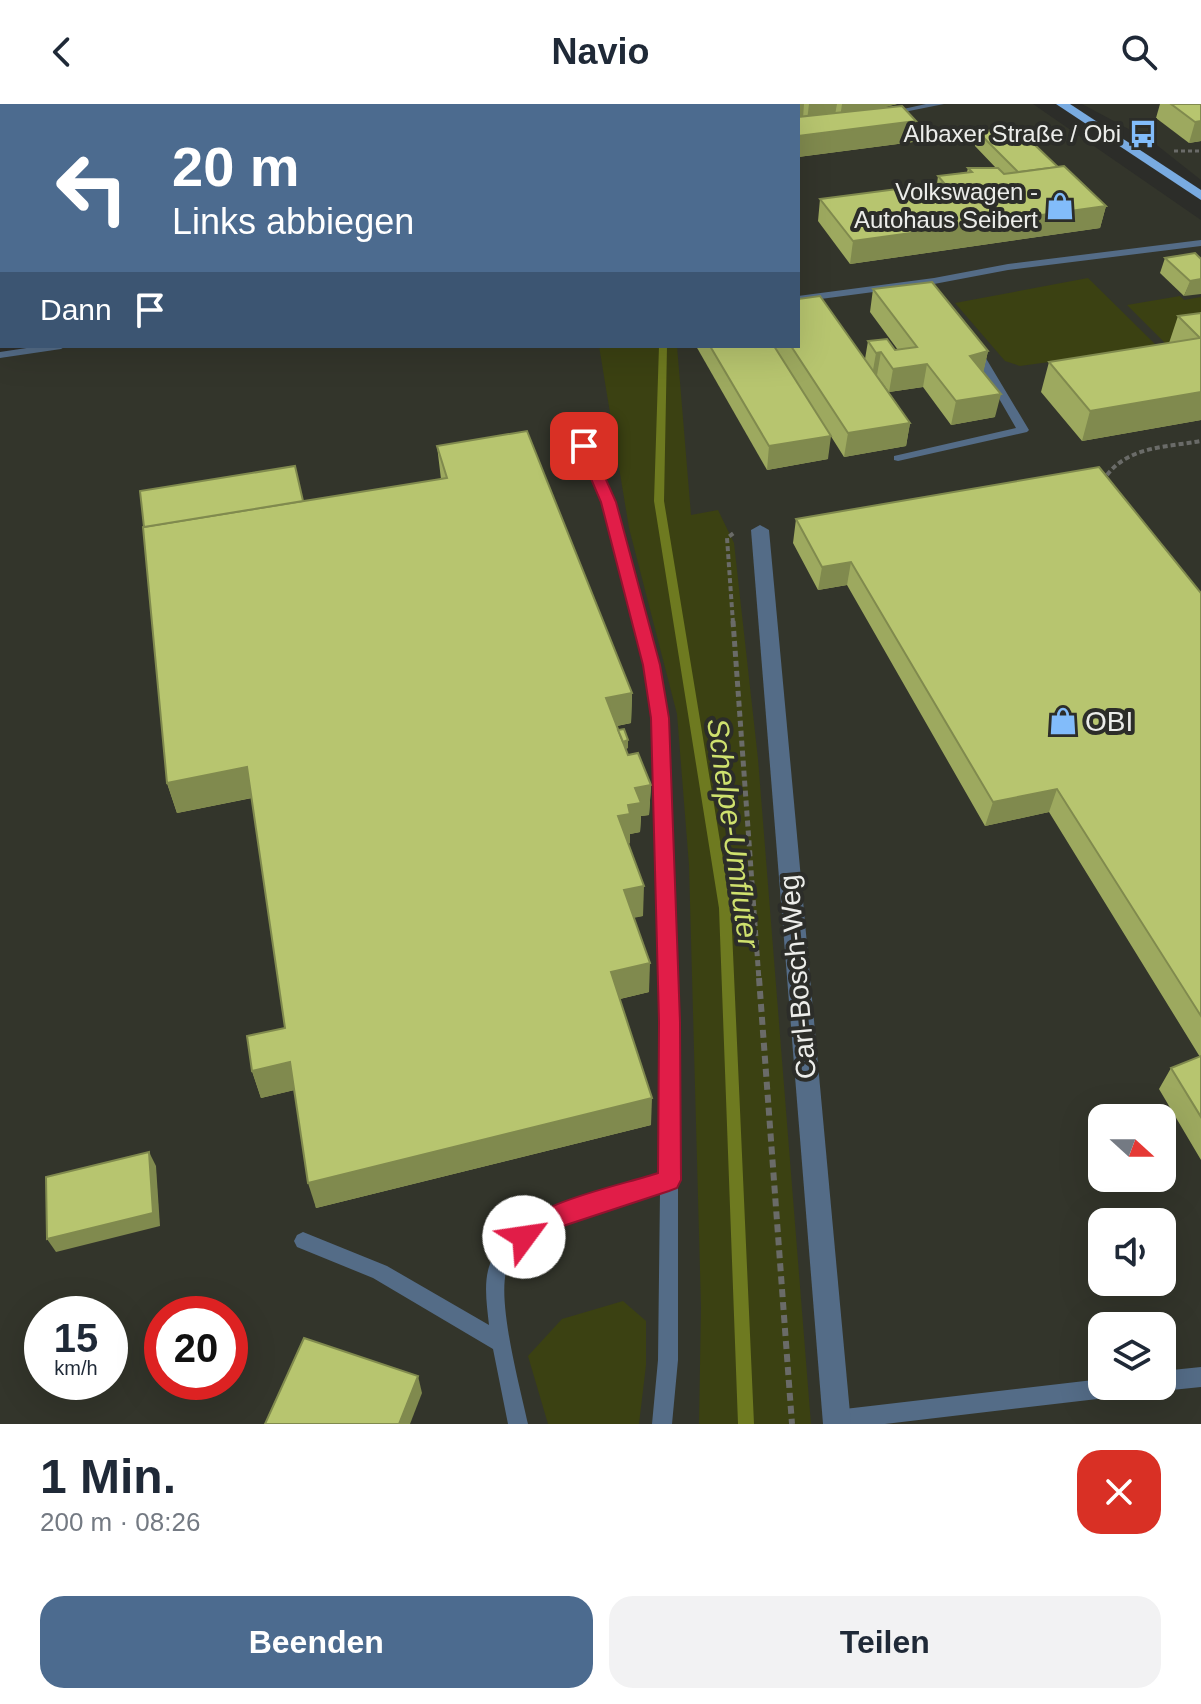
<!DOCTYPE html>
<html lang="de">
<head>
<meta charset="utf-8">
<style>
  :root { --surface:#fff; --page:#f2f2f3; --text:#1f2937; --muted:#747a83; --accent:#4c6b8f }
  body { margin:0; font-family:Helvetica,sans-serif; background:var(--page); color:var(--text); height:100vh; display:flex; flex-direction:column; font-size:30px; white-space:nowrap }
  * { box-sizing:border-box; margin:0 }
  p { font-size:26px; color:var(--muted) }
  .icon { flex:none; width:44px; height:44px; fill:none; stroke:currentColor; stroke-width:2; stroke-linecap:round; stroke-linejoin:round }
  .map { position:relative; height:1320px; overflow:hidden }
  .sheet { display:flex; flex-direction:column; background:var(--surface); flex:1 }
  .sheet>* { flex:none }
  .guide { position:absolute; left:0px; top:0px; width:800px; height:244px; box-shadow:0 8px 32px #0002; background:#4c6b8f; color:#fff; overflow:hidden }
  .needle { width:52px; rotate:111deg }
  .controls { position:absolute; left:1088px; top:1000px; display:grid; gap:16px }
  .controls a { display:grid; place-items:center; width:88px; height:88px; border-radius:16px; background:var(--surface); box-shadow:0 8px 32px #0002; font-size:40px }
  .speed { position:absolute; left:24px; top:1192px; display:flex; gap:16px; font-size:40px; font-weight:700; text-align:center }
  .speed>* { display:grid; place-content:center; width:104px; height:104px; border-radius:50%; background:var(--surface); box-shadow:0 8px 32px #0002; line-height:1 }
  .speed small { font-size:20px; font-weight:400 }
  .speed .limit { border:12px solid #d22; background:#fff; color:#111 }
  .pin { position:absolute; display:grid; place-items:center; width:68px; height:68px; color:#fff; margin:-34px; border-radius:16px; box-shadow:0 4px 12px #0006 }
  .me { position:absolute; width:88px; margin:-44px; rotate:59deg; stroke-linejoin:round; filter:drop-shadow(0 0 6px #0008) }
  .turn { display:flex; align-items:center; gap:28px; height:168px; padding:0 40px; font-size:36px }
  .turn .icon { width:104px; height:104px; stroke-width:2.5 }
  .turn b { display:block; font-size:56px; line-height:68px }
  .then { display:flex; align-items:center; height:76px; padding:0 40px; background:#0003; gap:16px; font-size:30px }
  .round { display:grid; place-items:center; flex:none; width:84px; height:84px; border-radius:24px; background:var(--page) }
  .summary { display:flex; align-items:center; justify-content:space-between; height:136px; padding:0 40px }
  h1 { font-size:48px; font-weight:800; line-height:60px }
  .button { display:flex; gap:16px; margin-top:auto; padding:16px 40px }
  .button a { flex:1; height:92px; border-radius:24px; background:var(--accent); color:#fff; font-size:32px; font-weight:800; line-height:92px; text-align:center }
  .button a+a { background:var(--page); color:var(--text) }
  header { display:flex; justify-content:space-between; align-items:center; height:104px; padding:0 40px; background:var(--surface); font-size:36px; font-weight:800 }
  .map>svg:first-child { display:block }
  .built { fill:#33352b; fill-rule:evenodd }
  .green { fill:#3b4112 }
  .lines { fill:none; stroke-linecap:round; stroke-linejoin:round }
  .stream { fill:#6e7a20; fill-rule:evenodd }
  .path-far3 { stroke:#6a6b68; stroke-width:3; stroke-dasharray:4 3; stroke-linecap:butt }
  .path-far2 { stroke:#6a6b68; stroke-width:4; stroke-dasharray:5 3; stroke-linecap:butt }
  .path-far1 { stroke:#6a6b68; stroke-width:5; stroke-dasharray:6 4; stroke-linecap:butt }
  .path { stroke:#6a6b68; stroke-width:6; stroke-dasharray:8 5; stroke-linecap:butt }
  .service { fill:#546c87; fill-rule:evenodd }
  .minor { fill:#546c87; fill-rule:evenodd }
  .primary { fill:#79abe1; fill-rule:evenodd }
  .wall { fill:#9da95f }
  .shaded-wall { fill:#808a4e }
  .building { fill:#b7c56f; stroke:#808a4e; stroke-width:2 }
  .route { fill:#e11d48; stroke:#92132f; stroke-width:2 }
  .labels { text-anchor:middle; stroke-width:8; stroke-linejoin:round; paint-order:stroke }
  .far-poi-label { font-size:24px; fill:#ecedea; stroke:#2c2d29; text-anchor:end }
  .poi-label { font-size:28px; fill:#ecedea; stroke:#2c2d29; text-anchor:start }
  .street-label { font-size:28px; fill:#ecedea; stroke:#2c2d29 }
  .water-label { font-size:30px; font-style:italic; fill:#cfe16e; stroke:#2c2d29 }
</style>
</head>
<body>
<header><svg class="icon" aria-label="back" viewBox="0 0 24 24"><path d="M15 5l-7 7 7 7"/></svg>Navio<svg class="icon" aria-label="search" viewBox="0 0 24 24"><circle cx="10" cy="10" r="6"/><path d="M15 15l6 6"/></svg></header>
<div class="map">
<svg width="1201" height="1320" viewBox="0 0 1201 1320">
  <rect width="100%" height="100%" fill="#2c2d29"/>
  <g class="built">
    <path d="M 663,0 L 1033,0 L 1201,116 L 1201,1320 L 0,1320 L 0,254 L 70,242 L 798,242 L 798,2 ZM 1102,1014 L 1162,1014 L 1162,1074 L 1102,1074 ZM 1102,1118 L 1162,1118 L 1162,1178 L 1102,1178 ZM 42,1210 L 110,1210 L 110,1278 L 42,1278 ZM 162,1210 L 230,1210 L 230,1278 L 162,1278 ZM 1102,1222 L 1162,1222 L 1162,1282 L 1102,1282 Z"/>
    <path d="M 1082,0 L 1201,0 L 1201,76 L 1153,38 Z"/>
  </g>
  <g class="green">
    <path d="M 1088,174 L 1158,243 L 1020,262 L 1005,257 L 955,199 Z"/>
    <path d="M 1180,192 L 1184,196 L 1201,193 L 1201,235 L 1167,241 L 1127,201 Z"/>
    <path d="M 599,242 L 677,242 L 691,411 L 718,406 L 734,439 L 758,655 L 811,1320 L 699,1320 L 701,1203 L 689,761 L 677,610 L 629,424 Z"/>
    <path d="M 623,1197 L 646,1217 L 646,1261 L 639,1320 L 548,1320 L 528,1252 L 562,1215 Z"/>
  </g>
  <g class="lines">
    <g class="stream">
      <rect x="651" y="0" width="6" height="2"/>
      <rect x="0" y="80" width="2" height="4"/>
      <path d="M 659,242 L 667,242 L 664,397 L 731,804 L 754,1320 L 738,1320 L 719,804 L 654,397 Z"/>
    </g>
    <path class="path-far3" d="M 1174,47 L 1201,47"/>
    <g class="path-far2">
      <path d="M 1107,371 C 1129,342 1168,343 1201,337"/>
      <path d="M 733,519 L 727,434 L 735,428"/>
    </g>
    <path class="path-far1" d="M 733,517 L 759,876"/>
    <path class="path" d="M 759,874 L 792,1320"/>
    <g class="service">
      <path d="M 678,0 L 686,0 L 687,2 L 679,2 Z"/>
      <path d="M 926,0 L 944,0 L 889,11 L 885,9 Z"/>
      <path d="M 1201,136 L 1201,142 L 1008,166 L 934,180 L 798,198 L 798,192 L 934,174 L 1008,160 Z"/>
      <path d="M 40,242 L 66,242 L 61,245 L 0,254 L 0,248 Z"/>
      <path d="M 976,243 L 981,246 L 1029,326 L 1027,328 L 898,357 L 894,356 L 894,352 L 1016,324 L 971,246 Z"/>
      <path d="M 584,339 L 590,342 L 614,398 L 658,561 L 667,614 L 678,918 L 678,1256 L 672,1320 L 652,1320 L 658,1256 L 660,1087 C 620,1100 518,1121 506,1168 C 498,1202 520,1283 528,1320 L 508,1320 L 493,1245 L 373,1174 L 297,1143 L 294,1137 L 297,1131 L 303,1128 L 387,1162 L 489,1221 C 487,1202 483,1178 490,1160 C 510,1104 609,1086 660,1070 L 662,918 L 653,614 L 644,561 L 602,398 L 578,342 Z"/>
      <path d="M 1201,1263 L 1201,1283 L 1162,1287 L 1155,1284 L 1154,1282 L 1162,1282 L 1162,1267 Z"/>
      <path d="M 1102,1275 L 1102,1282 L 1133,1282 L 1130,1289 L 1123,1292 L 885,1320 L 828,1320 L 826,1316 L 829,1309 L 836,1306 Z"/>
    </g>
    <path class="minor" d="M 760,421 L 769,426 L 851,1320 L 823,1320 L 751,426 Z"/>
    <path class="primary" d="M 1056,0 L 1070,0 L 1201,86 L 1201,96 Z"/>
  </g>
  <g class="wall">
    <path d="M 713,0 L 897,0 L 877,5 L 913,38 L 798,53 L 798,2 L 715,2 Z"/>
    <path d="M 1160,0 L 1201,0 L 1201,37 L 1189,39 L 1156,14 Z"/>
    <path d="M 978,28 L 1058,63 L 1106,102 L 1100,124 L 850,160 L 818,117 L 820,95 L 937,80 L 938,72 L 967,68 L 968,64 L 996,64 L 975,42 Z"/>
    <path d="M 1165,154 L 1201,155 L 1184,192 L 1160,169 Z"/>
    <path d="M 873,185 L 988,247 L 983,268 L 995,313 L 951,321 L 923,283 L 889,288 L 877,271 L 910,319 L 906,342 L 844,353 L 774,242 L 798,242 L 865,255 L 868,237 L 895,246 L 898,246 L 870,208 Z"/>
    <path d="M 1201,209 L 1201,316 L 1082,337 L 1041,288 L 1049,258 L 1169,239 L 1178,212 Z"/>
    <path d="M 696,242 L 774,242 L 828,355 L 767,366 Z"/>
    <path d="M 437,342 L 632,589 L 631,619 L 617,622 L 618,626 L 628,636 L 628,644 L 625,645 L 628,651 L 651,681 L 649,711 L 641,712 L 640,728 L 630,730 L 630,739 L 628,740 L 643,812 L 634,813 L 649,888 L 620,895 L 651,1021 L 316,1104 L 294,986 L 261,994 L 252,967 L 285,924 L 252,694 L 177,709 L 167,679 L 441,375 Z"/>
    <path d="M 796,415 L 1201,489 L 1201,1056 L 1159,985 L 1171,964 L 1200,953 L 1049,708 L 985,722 L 847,481 L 818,486 L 793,439 Z"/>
  </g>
  <g class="shaded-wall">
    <path d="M 743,0 L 772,0 L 771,2 L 743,2 Z"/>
    <path d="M 776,0 L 804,0 L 803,14 L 798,15 L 798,2 L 776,2 Z"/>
    <path d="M 809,0 L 837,0 L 835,11 L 807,17 Z"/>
    <path d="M 842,0 L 897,0 L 840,14 Z"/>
    <path d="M 916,17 L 913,38 L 798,53 L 798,32 Z"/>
    <path d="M 1201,17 L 1201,37 L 1189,39 L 1195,18 Z"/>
    <path d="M 1106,102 L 1100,124 L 850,160 L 853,137 Z"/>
    <path d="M 1201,175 L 1201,190 L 1184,192 L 1190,177 Z"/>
    <path d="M 988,247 L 983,270 L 970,252 Z"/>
    <path d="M 881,248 L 877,271 L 872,272 L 876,249 Z"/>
    <path d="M 927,260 L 923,283 L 889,288 L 893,265 Z"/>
    <path d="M 1201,288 L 1201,316 L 1082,337 L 1090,307 Z"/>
    <path d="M 1001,290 L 995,313 L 951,321 L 956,297 Z"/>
    <path d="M 910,319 L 906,342 L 844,353 L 848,329 Z"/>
    <path d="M 831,332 L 828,355 L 767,366 L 769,342 Z"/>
    <path d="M 851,458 L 847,481 L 818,486 L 822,463 Z"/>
    <path d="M 632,589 L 631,619 L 606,624 L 606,594 Z"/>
    <path d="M 628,636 L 628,644 L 622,646 L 622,638 Z"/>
    <path d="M 247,663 L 256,693 L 177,709 L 167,679 Z"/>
    <path d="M 651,681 L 649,711 L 641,712 L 640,728 L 630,730 L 630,739 L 618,742 L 618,712 L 628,701 L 635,684 Z"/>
    <path d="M 1057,685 L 1049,708 L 985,722 L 993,698 Z"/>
    <path d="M 644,782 L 643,812 L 624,816 L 624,786 Z"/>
    <path d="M 650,859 L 649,888 L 611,897 L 611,868 Z"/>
    <path d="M 290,958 L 299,985 L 261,994 L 252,967 Z"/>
    <path d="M 652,994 L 651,1021 L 316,1104 L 308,1079 Z"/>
    <path d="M 149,1048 L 156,1062 L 160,1122 L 56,1148 L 47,1135 Z"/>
    <path d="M 418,1272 L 422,1289 L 410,1320 L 399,1320 Z"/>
  </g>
  <g class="building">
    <path d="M 1171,0 L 1201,0 L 1201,17 L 1195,18 Z"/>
    <path d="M 902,2 L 916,17 L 798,32 L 798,13 Z"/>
    <path d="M 1016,23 L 1058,63 L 1018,68 L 978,28 Z"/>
    <path d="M 1064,62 L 1106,102 L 853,137 L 820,95 L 944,79 L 938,72 L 972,68 L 968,64 L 998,64 L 1004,70 Z"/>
    <path d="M 1195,149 L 1201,155 L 1201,175 L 1190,177 L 1165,154 Z"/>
    <path d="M 932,178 L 988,247 L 970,252 L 1001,290 L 956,297 L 927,260 L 893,265 L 881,248 L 876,249 L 868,237 L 887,235 L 895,246 L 917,243 L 873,185 Z"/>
    <path d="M 820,192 L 910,319 L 848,329 L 791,242 L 798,242 L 798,195 Z"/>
    <path d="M 1201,209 L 1201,288 L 1090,307 L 1049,258 L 1200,234 L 1178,212 Z"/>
    <path d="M 710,242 L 774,242 L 831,332 L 769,342 Z"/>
    <path d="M 527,327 L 632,589 L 606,594 L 628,651 L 638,649 L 651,681 L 635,684 L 641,699 L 628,701 L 630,710 L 618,712 L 644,782 L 624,786 L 650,859 L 611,868 L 652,994 L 308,1079 L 290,958 L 252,967 L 247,932 L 285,924 L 247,663 L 167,679 L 143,423 L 447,374 L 437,342 Z"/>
    <path d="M 295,362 L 303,397 L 144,423 L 140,387 Z"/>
    <path d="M 1099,363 L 1201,489 L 1201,912 L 1057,685 L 993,698 L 851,458 L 822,463 L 796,415 Z"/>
    <path d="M 624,625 L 628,636 L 623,638 L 618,626 Z"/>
    <path d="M 1201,952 L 1201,1013 L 1171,964 Z"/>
    <path d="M 149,1048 L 153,1109 L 47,1135 L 46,1073 Z"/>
    <path d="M 304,1234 L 418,1272 L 399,1320 L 265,1320 Z"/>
  </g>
  <path class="route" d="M 579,339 L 591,342 L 616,398 L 660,561 L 669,614 L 680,918 L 681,1076 L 677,1084 L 669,1087 L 548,1127 L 524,1145 L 515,1141 L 512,1133 C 527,1099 623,1081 658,1069 L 659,918 L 651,614 L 643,561 L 601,398 L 577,342 Z"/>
  <defs>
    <symbol id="bus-bare" viewBox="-9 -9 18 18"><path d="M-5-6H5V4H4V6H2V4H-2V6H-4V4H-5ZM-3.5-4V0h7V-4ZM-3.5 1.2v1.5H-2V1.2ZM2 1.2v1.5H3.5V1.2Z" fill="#82bcfa" stroke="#2c2d29" stroke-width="2.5" paint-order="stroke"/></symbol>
    <symbol id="shop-bare" viewBox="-9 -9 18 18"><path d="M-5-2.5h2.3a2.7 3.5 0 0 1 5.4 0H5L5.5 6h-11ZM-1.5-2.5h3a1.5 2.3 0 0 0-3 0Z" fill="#82bcfa" stroke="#2c2d29" stroke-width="2.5" paint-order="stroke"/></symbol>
  </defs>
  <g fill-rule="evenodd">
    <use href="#bus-bare" x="1123" y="10" width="40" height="40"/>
    <use href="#shop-bare" x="1040" y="82" width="40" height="40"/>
    <use href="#shop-bare" x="1043" y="597" width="40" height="40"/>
  </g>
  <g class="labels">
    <g class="far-poi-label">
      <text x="1121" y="38">Albaxer Straße / Obi</text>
      <text x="1038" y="96">Volkswagen -<tspan x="1038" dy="28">Autohaus Seibert</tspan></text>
    </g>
    <g class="poi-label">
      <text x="1085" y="627">OBI</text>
    </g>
    <g class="street-label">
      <text transform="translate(797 873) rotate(-95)" y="10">Carl-Bosch-Weg</text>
    </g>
    <g class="water-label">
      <text transform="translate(733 729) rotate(82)" y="10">Schelpe-Umfluter</text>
    </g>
  </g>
</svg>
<div class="controls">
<a><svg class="needle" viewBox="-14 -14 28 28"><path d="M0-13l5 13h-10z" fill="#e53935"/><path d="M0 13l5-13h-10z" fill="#747a83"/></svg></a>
<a><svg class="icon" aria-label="sound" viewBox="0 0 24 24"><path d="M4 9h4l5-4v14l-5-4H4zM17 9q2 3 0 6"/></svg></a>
<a><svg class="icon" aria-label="layers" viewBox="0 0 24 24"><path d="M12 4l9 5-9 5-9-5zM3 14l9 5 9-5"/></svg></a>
</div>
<div class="speed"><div>15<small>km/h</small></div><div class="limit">20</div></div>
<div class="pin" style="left:584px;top:342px;background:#d93025"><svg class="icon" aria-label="arrive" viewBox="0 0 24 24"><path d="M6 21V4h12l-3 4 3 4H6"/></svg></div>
<svg class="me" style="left:524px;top:1133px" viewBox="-20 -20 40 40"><circle r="19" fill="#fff"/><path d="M0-13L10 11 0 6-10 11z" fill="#e11d48"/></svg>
<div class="guide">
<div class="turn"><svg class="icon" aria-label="left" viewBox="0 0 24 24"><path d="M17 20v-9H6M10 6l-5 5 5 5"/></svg><div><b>20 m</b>Links abbiegen</div></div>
<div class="then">Dann<svg class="icon" aria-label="arrive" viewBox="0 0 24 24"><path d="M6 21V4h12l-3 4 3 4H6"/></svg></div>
</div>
</div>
<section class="sheet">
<div class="summary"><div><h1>1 Min.</h1><p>200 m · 08:26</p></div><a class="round" style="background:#d93025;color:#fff"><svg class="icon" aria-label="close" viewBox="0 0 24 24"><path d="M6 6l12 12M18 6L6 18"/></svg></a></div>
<div class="button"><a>Beenden</a><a>Teilen</a></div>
</section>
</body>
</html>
